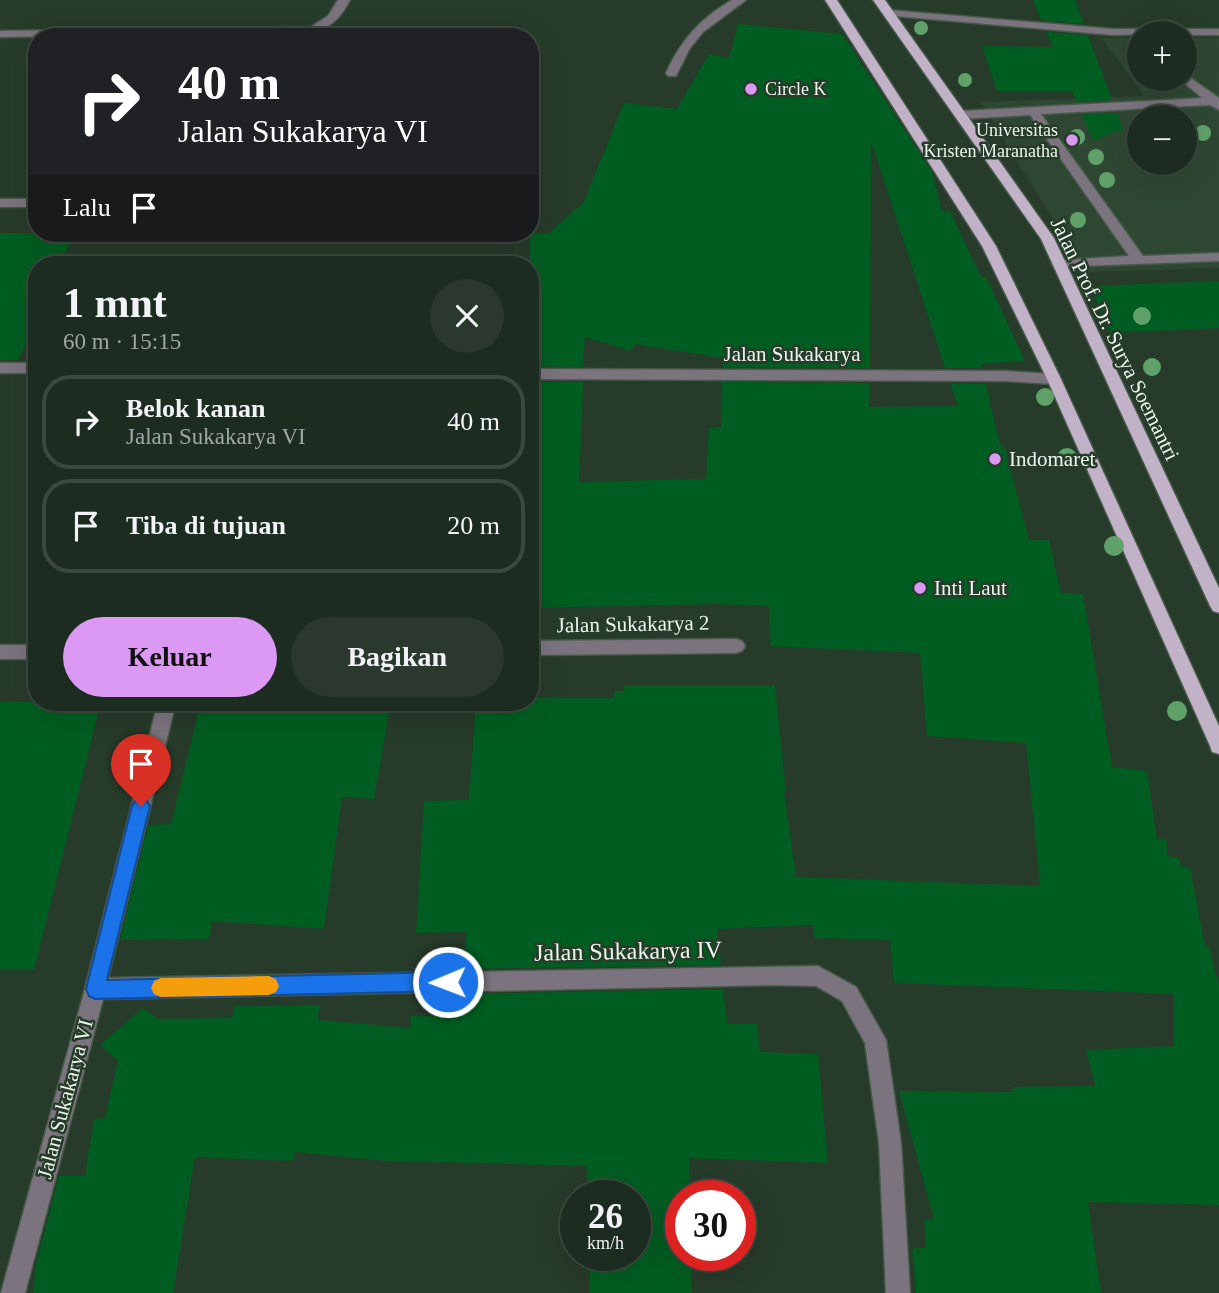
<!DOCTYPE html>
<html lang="id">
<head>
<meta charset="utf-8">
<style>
  :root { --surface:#1d2c20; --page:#2a382d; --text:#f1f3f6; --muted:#a0a7a5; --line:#3b483e; --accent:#dc99f4 }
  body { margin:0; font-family:Georgia,serif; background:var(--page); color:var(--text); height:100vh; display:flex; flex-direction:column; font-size:26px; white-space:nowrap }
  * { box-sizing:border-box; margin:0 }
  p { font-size:23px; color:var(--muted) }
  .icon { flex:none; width:38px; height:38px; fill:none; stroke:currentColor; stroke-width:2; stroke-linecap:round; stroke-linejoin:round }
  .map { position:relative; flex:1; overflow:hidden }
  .details { position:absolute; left:28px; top:256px; width:511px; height:455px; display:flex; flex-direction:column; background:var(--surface); border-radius:28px; box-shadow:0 7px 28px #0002,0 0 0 2px var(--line) }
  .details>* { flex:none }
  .top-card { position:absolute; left:28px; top:28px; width:511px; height:214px; border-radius:28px; box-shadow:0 7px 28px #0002,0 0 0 2px var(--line); background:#202124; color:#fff; overflow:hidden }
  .controls { position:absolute; left:1127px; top:21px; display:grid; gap:14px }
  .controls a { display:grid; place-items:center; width:70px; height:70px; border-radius:50%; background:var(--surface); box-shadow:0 7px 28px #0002,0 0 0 2px var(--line); font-size:35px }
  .speed { position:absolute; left:560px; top:1180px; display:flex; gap:14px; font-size:35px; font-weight:700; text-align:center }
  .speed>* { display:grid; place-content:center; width:91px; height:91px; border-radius:50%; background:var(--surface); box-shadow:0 7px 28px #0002,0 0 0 2px var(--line); line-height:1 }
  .speed small { font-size:18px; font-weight:400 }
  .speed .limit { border:10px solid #d22; background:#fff; color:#111 }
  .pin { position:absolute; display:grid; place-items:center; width:60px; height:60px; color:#fff; margin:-72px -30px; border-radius:50% 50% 50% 0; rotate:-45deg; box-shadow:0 0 7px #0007 }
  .pin .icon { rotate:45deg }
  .me { position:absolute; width:77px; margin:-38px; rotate:269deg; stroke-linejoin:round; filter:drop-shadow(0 0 5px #0008) }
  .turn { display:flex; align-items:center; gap:24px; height:147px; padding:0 35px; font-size:32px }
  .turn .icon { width:91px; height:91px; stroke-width:2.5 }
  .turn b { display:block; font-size:49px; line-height:60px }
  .then { display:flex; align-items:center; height:66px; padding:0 35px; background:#0003; gap:14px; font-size:26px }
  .round { display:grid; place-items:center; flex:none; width:74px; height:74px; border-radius:37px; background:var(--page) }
  .headline { display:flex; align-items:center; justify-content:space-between; height:119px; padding:0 35px }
  h1 { font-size:42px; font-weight:700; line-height:52px }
  .primary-button { display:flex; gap:14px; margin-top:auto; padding:14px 35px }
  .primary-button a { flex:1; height:80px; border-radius:42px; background:var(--accent); color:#111; font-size:28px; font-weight:700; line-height:80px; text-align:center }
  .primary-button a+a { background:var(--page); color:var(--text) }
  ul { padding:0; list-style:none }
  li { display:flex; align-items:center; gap:21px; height:94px; margin:0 14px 10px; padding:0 21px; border:4px solid var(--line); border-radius:28px }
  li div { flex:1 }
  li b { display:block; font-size:26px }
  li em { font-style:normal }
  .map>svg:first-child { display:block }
  .built { fill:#2e4732; fill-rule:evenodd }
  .building { fill:#005d21 }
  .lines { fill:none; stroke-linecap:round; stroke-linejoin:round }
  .service-casing { stroke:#465949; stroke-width:3 }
  .minor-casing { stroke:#465949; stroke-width:3 }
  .primary-casing { stroke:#465949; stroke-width:3 }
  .service { fill:#7b747e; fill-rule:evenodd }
  .minor { fill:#7b747e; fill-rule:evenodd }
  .primary { fill:#c1b2c7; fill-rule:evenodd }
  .tree { fill:#60a16a }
  .route { fill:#1a73e8; stroke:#114b97; stroke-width:2 }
  .slow { fill:#f59e0b }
  .poi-dot { fill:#dc99f4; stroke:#273b2a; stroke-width:2.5 }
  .labels { text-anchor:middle; stroke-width:5; stroke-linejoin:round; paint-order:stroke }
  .far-poi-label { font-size:18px; fill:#eaf7eb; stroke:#273b2a; text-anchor:start }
  .street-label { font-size:21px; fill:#eaf7eb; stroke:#273b2a }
  .poi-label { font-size:21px; fill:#eaf7eb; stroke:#273b2a; text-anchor:start }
  .near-street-label { font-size:24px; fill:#eaf7eb; stroke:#273b2a }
</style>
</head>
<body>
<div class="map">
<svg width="1219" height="1293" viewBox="0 0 1219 1293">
  <rect width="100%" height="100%" fill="#273b2a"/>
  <path class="built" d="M 1102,38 L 1139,38 L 1139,79 L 1185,79 L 1185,38 L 1219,38 L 1219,268 L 1085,272 L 981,102 L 1144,96 ZM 1139,117 L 1185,117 L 1185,163 L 1139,163 Z"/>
  <g class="building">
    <path d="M 1033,0 L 1075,0 L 1084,24 L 1041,20 Z"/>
    <path d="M 738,24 L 842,34 L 932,172 L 942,211 L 950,211 L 981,277 L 986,277 L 1025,361 L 981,364 L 982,368 L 945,368 L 871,141 L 870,368 L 722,367 L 722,358 L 635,344 L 631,351 L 585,337 L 583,367 L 530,366 L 530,233 L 549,233 L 584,202 L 624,103 L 677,109 L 709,54 L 729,58 Z"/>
    <path d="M 1046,32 L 1088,35 L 1112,100 L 1077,102 L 1072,91 L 997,91 L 982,46 L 1053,47 Z"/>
    <path d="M 1117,113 L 1123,129 L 1093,141 L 1082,114 Z"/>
    <path d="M 0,233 L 74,233 L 60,264 L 37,264 L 37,318 L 19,360 L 0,360 Z"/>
    <path d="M 1219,281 L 1219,328 L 1110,333 L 1090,286 Z"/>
    <path d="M 530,382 L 583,382 L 579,482 L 706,479 L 709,428 L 721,427 L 722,382 L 870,383 L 869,407 L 958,406 L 950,383 L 986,384 L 1000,445 L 1005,447 L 1029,540 L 1049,540 L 1061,593 L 1083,594 L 1112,767 L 1147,771 L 1157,839 L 1166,840 L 1168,856 L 1179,858 L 1181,866 L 1190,867 L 1205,946 L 1209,946 L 1219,985 L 1219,1205 L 1088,1202 L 1101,1293 L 916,1293 L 912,1249 L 926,1247 L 924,1219 L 934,1219 L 899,1091 L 1014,1092 L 1013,1087 L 1095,1086 L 1086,1050 L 1174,1046 L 1174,994 L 894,983 L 890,940 L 814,938 L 813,925 L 717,929 L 721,965 L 464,969 L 466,932 L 416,933 L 424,801 L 469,800 L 476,702 L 530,702 L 530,698 L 614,698 L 614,691 L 623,691 L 624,685 L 775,685 L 786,792 L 784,792 L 796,877 L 1040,886 L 1026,743 L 927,736 L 920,653 L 770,646 L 769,606 L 717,604 L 530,608 Z"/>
    <path d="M 0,702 L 101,702 L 34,970 L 0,970 Z"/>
    <path d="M 201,702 L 391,702 L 374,799 L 342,797 L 324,929 L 212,921 L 209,939 L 120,940 L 148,825 L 171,824 Z"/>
    <path d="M 723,989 L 727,1024 L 757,1024 L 760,1052 L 818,1054 L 828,1163 L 689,1158 L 690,1195 L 681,1195 L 681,1255 L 691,1255 L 692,1293 L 590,1293 L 589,1255 L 635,1255 L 635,1195 L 588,1195 L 587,1166 L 387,1161 L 295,1152 L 293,1161 L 195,1157 L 173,1293 L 33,1293 L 36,1265 L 59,1176 L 85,1176 L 94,1119 L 105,1118 L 118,1061 L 100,1045 L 143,1008 L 158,1019 L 232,1018 L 235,1006 L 320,1005 L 318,1020 L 410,1028 L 411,1016 L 460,1017 L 462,994 Z"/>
  </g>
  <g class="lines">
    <defs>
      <g id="service">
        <path d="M 732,0 L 746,0 L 703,32 L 690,48 L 676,76 L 668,76 L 666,73 C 681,40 701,18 732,0 Z"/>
        <path d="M 1185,74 L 1219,98 L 1219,110 L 1210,105 L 1041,114 L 1143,256 L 1219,253 L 1219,261 L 1054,267 L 1052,264 L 1059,260 L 1129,256 L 1030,115 L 961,119 L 955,115 L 961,111 L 1202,98 L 1181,80 L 1185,79 Z"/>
      </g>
      <g id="minor">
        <path d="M 338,0 L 350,0 C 341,17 331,28 312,33 L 0,37 L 0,31 L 311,27 L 328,16 Z"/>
        <path d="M 888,10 L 1113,29 L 1219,29 L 1219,35 L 1185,35 L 1185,33 L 1113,35 L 884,15 L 884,11 Z"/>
        <rect x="0" y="199" width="37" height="8"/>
        <rect x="0" y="363" width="37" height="10"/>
        <path d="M 530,369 L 1004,371 L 1054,374 L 1061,379 L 1054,384 L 1004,381 L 530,379 Z"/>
        <path d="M 736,639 L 742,641 L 745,646 L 742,651 L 736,653 L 530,655 L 530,641 Z"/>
        <rect x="0" y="645" width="37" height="14"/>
        <path d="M 158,702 L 176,702 L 108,978 L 818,966 L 856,987 L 886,1040 L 901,1143 L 910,1293 L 886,1293 L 879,1143 L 865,1043 L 842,1001 L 816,986 L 774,985 L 103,999 L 25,1293 L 1,1293 L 85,989 Z"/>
      </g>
      <g id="primary">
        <path d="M 825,0 L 837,0 L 996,246 L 1061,379 L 1219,726 L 1219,754 L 1212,752 L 1210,746 L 1047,379 L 982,246 Z"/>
        <path d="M 873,0 L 885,0 L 1054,238 L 1219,588 L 1219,613 L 1213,611 L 1210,606 L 1041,239 Z"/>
      </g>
    </defs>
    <use href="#service" class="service-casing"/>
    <use href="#minor" class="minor-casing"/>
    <use href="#primary" class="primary-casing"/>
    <use href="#service" class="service"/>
    <use href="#minor" class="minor"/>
    <use href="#primary" class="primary"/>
  </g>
  <g class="tree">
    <circle cx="921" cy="28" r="7"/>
    <circle cx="965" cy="80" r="7"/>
    <circle cx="1203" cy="133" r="8"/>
    <circle cx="1077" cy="137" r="8"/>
    <circle cx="1096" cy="157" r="8"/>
    <circle cx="1107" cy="180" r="8"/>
    <circle cx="1078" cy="220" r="8"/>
    <circle cx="1142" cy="316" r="9"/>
    <circle cx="1152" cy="367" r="9"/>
    <circle cx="1045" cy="397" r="9"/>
    <circle cx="1067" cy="458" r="10"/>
    <circle cx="1114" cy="546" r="10"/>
    <circle cx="1177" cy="711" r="10"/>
  </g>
  <path class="route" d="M 141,799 L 147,801 L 150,806 L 107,980 L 448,972 L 455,975 L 458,982 L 455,988 L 448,991 L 95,999 L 89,996 L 86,989 L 132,806 L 135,801 Z"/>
  <path class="slow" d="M 269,976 L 276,979 L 279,986 L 276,992 L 269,995 L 161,997 L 154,994 L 151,988 L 154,981 L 161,978 Z"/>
  <g class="poi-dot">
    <circle cx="751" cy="89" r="7"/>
    <circle cx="1072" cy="140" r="7"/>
    <circle cx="995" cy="459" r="7"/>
    <circle cx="920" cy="588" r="7"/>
  </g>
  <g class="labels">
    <g class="far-poi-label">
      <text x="765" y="95">Circle K</text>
      <text x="1058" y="136" text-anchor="end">Universitas<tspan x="1058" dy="21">Kristen Maranatha</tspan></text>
    </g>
    <g class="street-label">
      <text transform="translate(1115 339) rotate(64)" y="7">Jalan Prof. Dr. Surya Soemantri</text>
      <text x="792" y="361">Jalan Sukakarya</text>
      <text transform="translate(633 624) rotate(-1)" y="7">Jalan Sukakarya 2</text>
      <text transform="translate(65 1099) rotate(-75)" y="7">Jalan Sukakarya VI</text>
    </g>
    <g class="poi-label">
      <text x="1009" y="466">Indomaret</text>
      <text x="934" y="595">Inti Laut</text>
    </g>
    <g class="near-street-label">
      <text transform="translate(628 951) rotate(-1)" y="8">Jalan Sukakarya IV</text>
    </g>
  </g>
</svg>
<div class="controls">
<a>+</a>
<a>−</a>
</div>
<div class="speed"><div>26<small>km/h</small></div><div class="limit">30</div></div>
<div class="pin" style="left:141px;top:806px;background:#d93025"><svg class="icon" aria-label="arrive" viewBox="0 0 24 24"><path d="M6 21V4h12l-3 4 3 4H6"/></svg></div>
<svg class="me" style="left:448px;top:982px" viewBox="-20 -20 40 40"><circle r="17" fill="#1a73e8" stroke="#fff" stroke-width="3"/><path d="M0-11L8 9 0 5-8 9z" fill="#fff"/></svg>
<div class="top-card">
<div class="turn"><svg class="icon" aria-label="right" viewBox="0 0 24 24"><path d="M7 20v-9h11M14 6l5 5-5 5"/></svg><div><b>40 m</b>Jalan Sukakarya VI</div></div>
<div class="then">Lalu<svg class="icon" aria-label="arrive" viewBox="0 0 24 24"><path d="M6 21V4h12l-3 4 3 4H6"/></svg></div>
</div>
<section class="details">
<div class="headline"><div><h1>1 mnt</h1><p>60 m · 15:15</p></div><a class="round"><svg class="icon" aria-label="close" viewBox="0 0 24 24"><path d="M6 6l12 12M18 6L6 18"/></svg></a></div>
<ul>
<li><svg class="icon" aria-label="right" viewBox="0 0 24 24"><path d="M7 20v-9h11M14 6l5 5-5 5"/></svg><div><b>Belok kanan</b><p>Jalan Sukakarya VI</p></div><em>40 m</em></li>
<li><svg class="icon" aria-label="arrive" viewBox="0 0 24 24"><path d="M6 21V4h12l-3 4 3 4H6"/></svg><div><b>Tiba di tujuan</b></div><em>20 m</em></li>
</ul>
<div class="primary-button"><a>Keluar</a><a>Bagikan</a></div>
</section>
</div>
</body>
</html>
